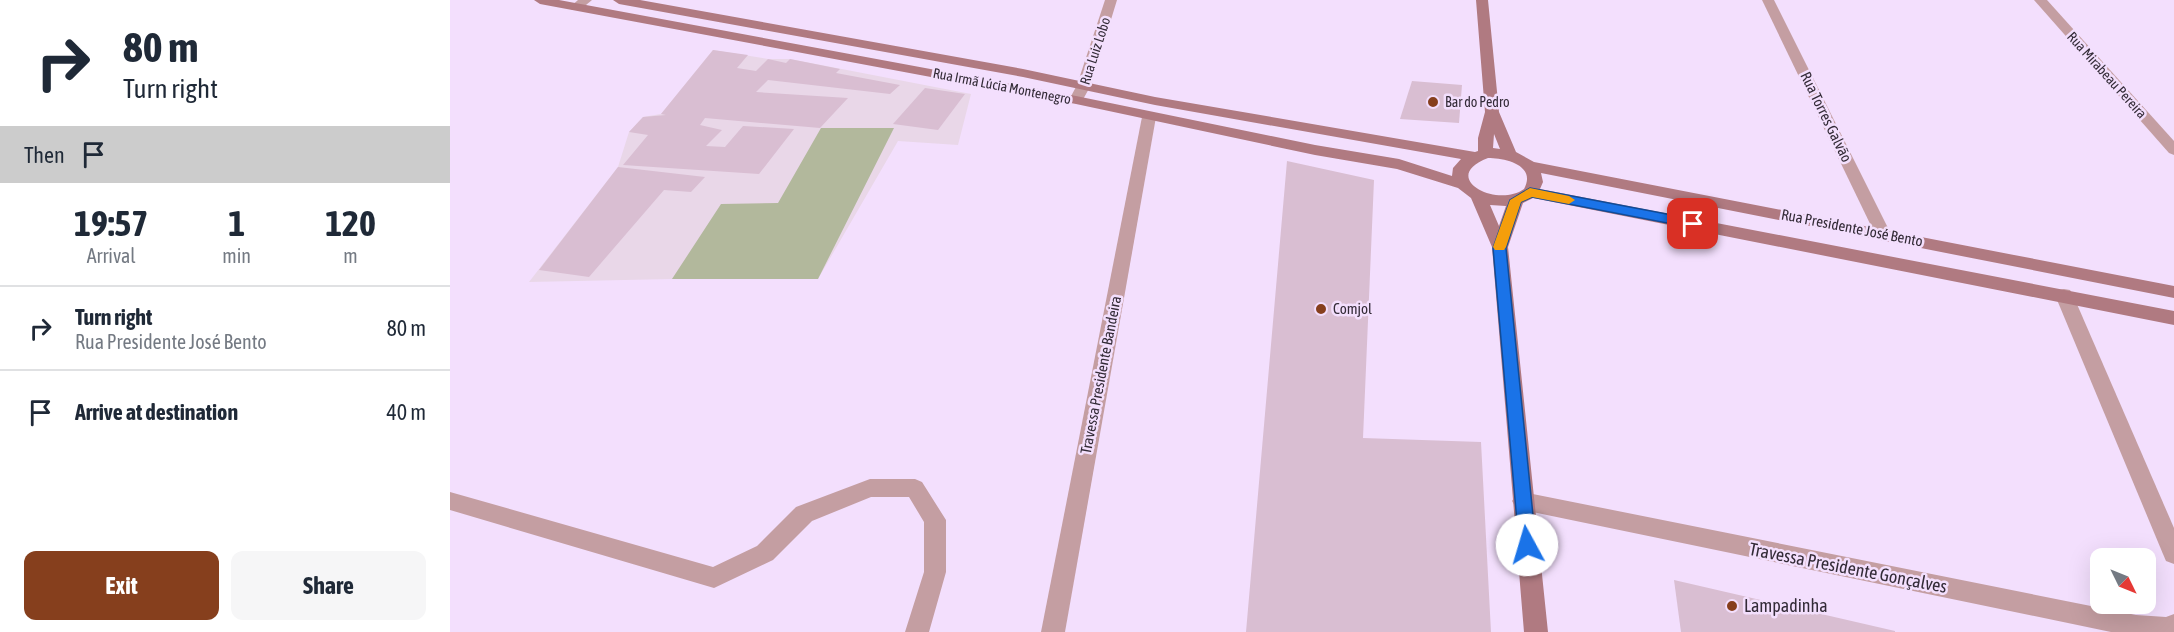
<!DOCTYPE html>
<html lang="en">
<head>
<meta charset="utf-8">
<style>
  :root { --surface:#fff; --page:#f6f6f7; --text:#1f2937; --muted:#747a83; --line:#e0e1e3; --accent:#863f1d }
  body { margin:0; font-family:"Asap Condensed",sans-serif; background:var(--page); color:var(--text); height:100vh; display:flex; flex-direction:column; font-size:22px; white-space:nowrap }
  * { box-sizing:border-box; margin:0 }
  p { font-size:20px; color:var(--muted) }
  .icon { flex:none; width:33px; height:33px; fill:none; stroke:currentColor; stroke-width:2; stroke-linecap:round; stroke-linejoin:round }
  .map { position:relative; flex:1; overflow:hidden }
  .drawer { display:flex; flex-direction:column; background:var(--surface); width:450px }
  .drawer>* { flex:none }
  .top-card { background:#fff; color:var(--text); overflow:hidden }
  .needle { width:39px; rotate:133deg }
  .fabs { position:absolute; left:1640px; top:548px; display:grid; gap:12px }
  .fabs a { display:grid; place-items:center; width:66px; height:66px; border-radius:12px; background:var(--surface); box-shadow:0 6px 24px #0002; font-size:30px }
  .pin { position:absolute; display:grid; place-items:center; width:51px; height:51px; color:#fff; margin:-26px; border-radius:12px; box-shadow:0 3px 9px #0006 }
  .me { position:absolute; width:66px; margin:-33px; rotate:354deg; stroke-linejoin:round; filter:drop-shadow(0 0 4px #0008) }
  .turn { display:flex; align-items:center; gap:21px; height:126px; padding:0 24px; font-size:27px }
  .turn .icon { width:78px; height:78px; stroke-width:2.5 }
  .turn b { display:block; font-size:42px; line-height:51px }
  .then { display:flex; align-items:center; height:57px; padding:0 24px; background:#0003; gap:12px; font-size:22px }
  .eta { display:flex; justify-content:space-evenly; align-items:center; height:102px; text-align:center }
  .eta b { font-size:36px; font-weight:700; line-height:42px }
  .action { display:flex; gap:12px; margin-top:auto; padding:12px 24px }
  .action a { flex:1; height:69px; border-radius:12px; background:var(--accent); color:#fff; font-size:24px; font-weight:700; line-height:69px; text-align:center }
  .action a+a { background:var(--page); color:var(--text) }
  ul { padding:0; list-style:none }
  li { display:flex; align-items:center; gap:18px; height:84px; padding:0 24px; border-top:2px solid var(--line) }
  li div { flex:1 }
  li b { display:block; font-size:22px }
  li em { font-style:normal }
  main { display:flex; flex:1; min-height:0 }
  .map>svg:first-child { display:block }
  .education { fill:#e9d7e8 }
  .green { fill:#b2b89c }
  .building { fill:#d9bed2 }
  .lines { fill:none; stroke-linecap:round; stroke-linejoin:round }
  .lane { fill:#c49ea2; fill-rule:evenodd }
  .street { fill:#c49ea2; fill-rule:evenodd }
  .secondary { fill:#b07a81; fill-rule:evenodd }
  .route { fill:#1a73e8; stroke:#114b97; stroke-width:1.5 }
  .slow { fill:#f59e0b }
  .poi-dot { fill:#863f1d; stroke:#f3dffd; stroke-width:2 }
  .labels { text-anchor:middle; stroke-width:5; stroke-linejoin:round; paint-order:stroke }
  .far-street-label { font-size:14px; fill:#332b37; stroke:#f3dffd }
  .far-poi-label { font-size:14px; fill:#332b37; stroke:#f3dffd; text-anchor:start }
  .street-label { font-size:15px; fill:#332b37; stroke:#f3dffd }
  .poi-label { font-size:15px; fill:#332b37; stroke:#f3dffd; text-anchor:start }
  .near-street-label { font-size:18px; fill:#332b37; stroke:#f3dffd }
  .near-poi-label { font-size:18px; fill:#332b37; stroke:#f3dffd; text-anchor:start }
</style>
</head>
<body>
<main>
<section class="drawer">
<div class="top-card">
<div class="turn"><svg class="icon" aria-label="right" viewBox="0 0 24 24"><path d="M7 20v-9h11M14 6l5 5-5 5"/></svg><div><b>80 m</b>Turn right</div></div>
<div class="then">Then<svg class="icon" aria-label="arrive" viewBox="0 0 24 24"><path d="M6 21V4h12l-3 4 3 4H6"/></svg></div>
</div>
<div class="eta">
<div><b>19:57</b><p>Arrival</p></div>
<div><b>1</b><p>min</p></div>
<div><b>120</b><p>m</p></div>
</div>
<ul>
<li><svg class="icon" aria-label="right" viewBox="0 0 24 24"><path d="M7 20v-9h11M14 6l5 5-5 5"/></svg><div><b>Turn right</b><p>Rua Presidente José Bento</p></div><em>80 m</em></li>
<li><svg class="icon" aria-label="arrive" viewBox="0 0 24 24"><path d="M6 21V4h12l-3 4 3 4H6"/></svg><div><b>Arrive at destination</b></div><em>40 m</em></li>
</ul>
<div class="action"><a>Exit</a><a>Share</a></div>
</section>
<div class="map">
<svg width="1724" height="632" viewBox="0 0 1724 632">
  <rect width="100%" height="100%" fill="#f3dffd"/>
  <path class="education" d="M 263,50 L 318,59 L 340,59 L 521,94 L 508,145 L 448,141 L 368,279 L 222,279 L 79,282 L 168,167 L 179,132 L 193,117 L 211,114 Z"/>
  <path class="green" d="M 371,128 L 444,128 L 368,279 L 222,279 L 271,204 L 328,203 Z"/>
  <g class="building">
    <path d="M 263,50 L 298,55 L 287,68 L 306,71 L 318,59 L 336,63 L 340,59 L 390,69 L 386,73 L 450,85 L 440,94 L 318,80 L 306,92 L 398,98 L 370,128 L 255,118 L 250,125 L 272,130 L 256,146 L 275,147 L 293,126 L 344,129 L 309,174 L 173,165 L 198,135 L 179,132 L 193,117 L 216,115 L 211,114 Z"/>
    <path d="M 962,81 L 1012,85 L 1009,123 L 950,119 Z"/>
    <path d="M 475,88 L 515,94 L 488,130 L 443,124 Z"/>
    <path d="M 837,161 L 924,180 L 913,438 L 1031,442 L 1041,632 L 796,632 Z"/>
    <path d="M 168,167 L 255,177 L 241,192 L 214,190 L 139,277 L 89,270 Z"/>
    <path d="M 1224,580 L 1445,631 L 1445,632 L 1231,632 Z"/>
  </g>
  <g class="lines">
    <path class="lane" d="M 420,479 L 465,479 L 472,482 L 496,520 L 496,572 L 479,632 L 455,632 L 474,572 L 474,522 L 459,497 L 421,497 L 362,521 L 323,560 L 264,588 L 0,510 L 0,492 L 263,567 L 307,546 L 346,507 Z"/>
    <g class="street">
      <path d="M 128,0 L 142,0 L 130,10 L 122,10 L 120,7 Z"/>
      <path d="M 655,0 L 667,0 L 641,85 L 631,103 L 621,103 L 619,100 L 627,85 Z"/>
      <path d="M 1312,0 L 1324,0 L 1441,234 L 1439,238 L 1427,238 L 1425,234 Z"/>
      <path d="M 1584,0 L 1597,0 L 1724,141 L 1724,155 L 1719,153 Z"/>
      <path d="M 699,113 L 706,117 L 615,632 L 591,632 L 692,117 Z"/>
      <path d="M 1614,289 L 1620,290 L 1623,295 L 1724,528 L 1724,564 L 1716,561 L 1713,554 L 1605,295 L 1608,290 Z"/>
      <path d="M 1073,492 L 1686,615 L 1716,617 L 1724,614 L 1724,632 L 1661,632 L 1073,510 L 1066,508 L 1062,501 L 1066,494 Z"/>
    </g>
    <path class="secondary" d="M 84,0 L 109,0 L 626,96 L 865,145 L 949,159 L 1002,176 L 1003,168 L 1011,159 L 705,105 L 573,77 L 169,4 L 163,0 L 190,0 L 573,69 L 705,97 L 1025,152 L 1028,151 L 1028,138 L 1035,112 L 1026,0 L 1038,0 L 1049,112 L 1066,152 L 1084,162 L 1724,286 L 1724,298 L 1091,173 L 1093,182 L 1090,189 L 1724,311 L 1724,325 L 1083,198 L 1073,203 L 1058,247 L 1098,632 L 1074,632 L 1042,247 L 1021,198 L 1008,188 L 947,169 L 865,155 L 626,104 L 90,4 ZM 1044,134 L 1050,149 L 1043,148 ZM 1038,158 C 1055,158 1087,165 1074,189 C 1046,209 988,177 1038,158 ZM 1040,205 L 1056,206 L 1049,226 Z"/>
  </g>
  <path class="route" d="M 1080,188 L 1243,219 L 1249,224 L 1243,228 L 1082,197 L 1071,202 L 1056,248 L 1086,545 L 1083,550 L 1077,552 L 1072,550 L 1069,545 L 1043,248 L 1060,200 Z"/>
  <path class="slow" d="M 1080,188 L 1119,196 L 1125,200 L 1119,204 L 1082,197 L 1071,202 L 1056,247 L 1054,250 L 1045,250 L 1043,247 L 1060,200 Z"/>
  <g class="poi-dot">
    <circle cx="983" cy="102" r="6"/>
    <circle cx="871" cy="309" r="6"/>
    <circle cx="1282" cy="606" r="6"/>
  </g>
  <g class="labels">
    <g class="far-street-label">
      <text transform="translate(645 51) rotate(-72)" y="5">Rua Luiz Lobo</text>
      <text transform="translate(1657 75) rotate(48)" y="5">Rua Mirabeau Pereira</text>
      <text transform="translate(552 86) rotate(11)" y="5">Rua Irmã Lúcia Montenegro</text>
    </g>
    <g class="far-poi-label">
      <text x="995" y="107">Bar do Pedro</text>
    </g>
    <g class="street-label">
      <text transform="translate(1376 117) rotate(64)" y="5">Rua Torres Galvão</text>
      <text transform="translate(1402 228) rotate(11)" y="5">Rua Presidente José Bento</text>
      <text transform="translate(651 375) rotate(-79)" y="5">Travessa Presidente Bandeira</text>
    </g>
    <g class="poi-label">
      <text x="883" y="314">Comjol</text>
    </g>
    <g class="near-street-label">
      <text transform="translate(1398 568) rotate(11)" y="6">Travessa Presidente Gonçalves</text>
    </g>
    <g class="near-poi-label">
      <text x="1294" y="612">Lampadinha</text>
    </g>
  </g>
</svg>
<div class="fabs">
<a><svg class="needle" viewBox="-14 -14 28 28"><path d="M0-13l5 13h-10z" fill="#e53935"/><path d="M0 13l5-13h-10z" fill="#747a83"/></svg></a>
</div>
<div class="pin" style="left:1243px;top:224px;background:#d93025"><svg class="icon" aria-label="arrive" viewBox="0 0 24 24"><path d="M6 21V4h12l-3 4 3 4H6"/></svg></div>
<svg class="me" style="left:1077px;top:545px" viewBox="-20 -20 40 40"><circle r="19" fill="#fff"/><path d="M0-13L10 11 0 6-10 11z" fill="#1a73e8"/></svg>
</div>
</main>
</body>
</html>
